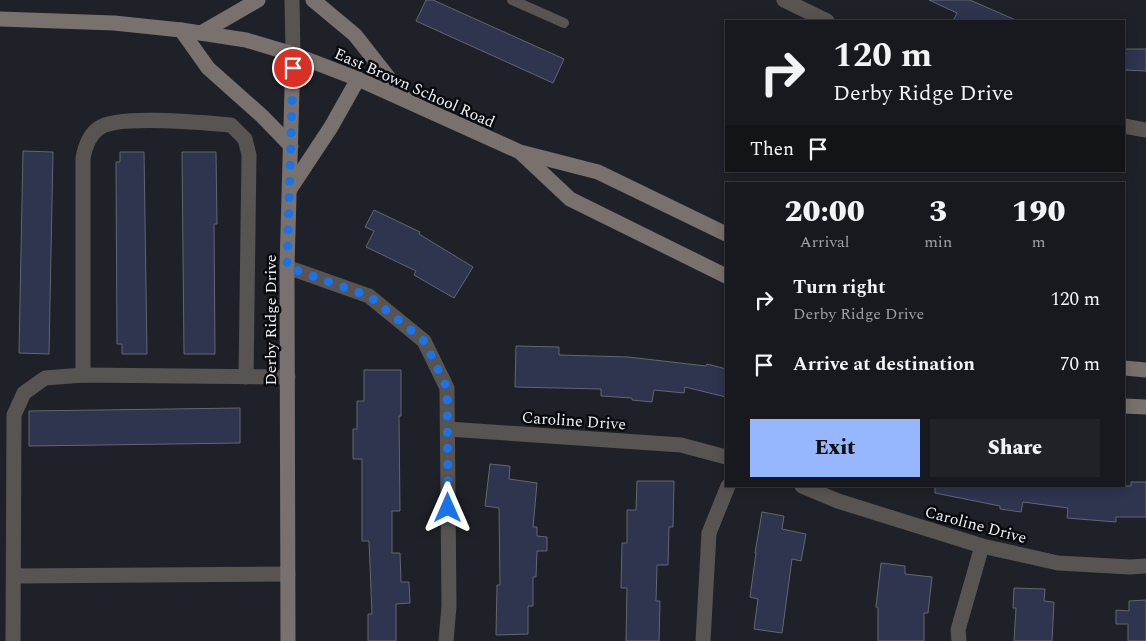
<!DOCTYPE html>
<html lang="en">
<head>
<meta charset="utf-8">
<style>
  :root { --surface:#17191e; --page:#202227; --text:#f1f3f6; --muted:#9ea0a4; --line:#36383c; --accent:#96b6fd }
  body { margin:0; font-family:Spectral,serif; background:var(--page); color:var(--text); height:100vh; display:flex; flex-direction:column; font-size:19px; white-space:nowrap }
  * { box-sizing:border-box; margin:0 }
  p { font-size:16px; color:var(--muted) }
  .icon { flex:none; width:28px; height:28px; fill:none; stroke:currentColor; stroke-width:2; stroke-linecap:round; stroke-linejoin:round }
  .map { position:relative; flex:1; overflow:hidden }
  .drawer { position:absolute; left:725px; top:182px; width:400px; height:305px; display:flex; flex-direction:column; background:var(--surface); border-radius:0px; box-shadow:0 2px 12px #0003,0 0 0 1px var(--line) }
  .drawer>* { flex:none }
  .hud { position:absolute; left:725px; top:20px; width:400px; height:152px; border-radius:0px; box-shadow:0 2px 12px #0003,0 0 0 1px var(--line); background:#17191e; color:var(--text); overflow:hidden }
  .pin { position:absolute; display:grid; place-items:center; width:42px; height:42px; color:#fff; margin:-21px; border:2px solid #fff; border-radius:50%; box-shadow:0 1px 5px #0007 }
  .me { position:absolute; width:55px; margin:-28px; rotate:0deg; stroke-linejoin:round; filter:drop-shadow(0 0 4px #0008) }
  .turn { display:flex; align-items:center; gap:18px; height:105px; padding:0 25px; font-size:22px }
  .turn .icon { width:65px; height:65px; stroke-width:2.5 }
  .turn b { display:block; font-size:35px; line-height:42px }
  .then { display:flex; align-items:center; height:48px; padding:0 25px; background:#0003; gap:10px; font-size:19px }
  .eta { display:flex; justify-content:space-evenly; align-items:center; height:85px; text-align:center }
  .eta b { font-size:30px; font-weight:800; line-height:35px }
  .action { display:flex; gap:10px; margin-top:auto; padding:10px 25px }
  .action a { flex:1; height:58px; border-radius:0px; background:var(--accent); color:#111; font-size:20px; font-weight:800; line-height:58px; text-align:center }
  .action a+a { background:var(--page); color:var(--text) }
  ul { padding:0; list-style:none }
  li { display:flex; align-items:center; gap:15px; height:65px; padding:0 25px }
  li div { flex:1 }
  li b { display:block; font-size:19px }
  li em { font-style:normal }
  .map>svg:first-child { display:block }
  .building { fill:#2f344f; stroke:#64666f }
  .lines { fill:none; stroke-linecap:round; stroke-linejoin:round }
  .lane { stroke:#585452; stroke-width:10 }
  .street { stroke:#585452; stroke-width:15 }
  .secondary { stroke:#78716d; stroke-width:15 }
  .route { stroke:#1a73e8; stroke-width:9; stroke-dasharray:0 16.2 }
  .labels { text-anchor:middle; stroke-width:5; stroke-linejoin:round; paint-order:stroke }
  .street-label { font-size:16px; fill:#f1f2f8; stroke:#0a0b0e }
</style>
</head>
<body>
<div class="map">
<svg width="1146" height="641" viewBox="0 0 1146 641">
  <rect width="100%" height="100%" fill="#1f2128"/>
  <g class="building">
    <path d="M 426,0 L 433,0 L 564,59 L 553,83 L 416,21 Z"/>
    <path d="M 929,0 L 970,0 L 1018,21 L 953,21 L 957,13 Z"/>
    <path d="M 1124,49 L 1146,49 L 1146,71 L 1124,70 Z"/>
    <path d="M 23,151 L 53,152 L 49,354 L 19,353 Z"/>
    <path d="M 120,152 L 144,152 L 147,354 L 122,354 L 122,344 L 117,344 L 116,162 L 120,162 Z"/>
    <path d="M 182,152 L 216,152 L 217,224 L 214,224 L 215,354 L 184,354 Z"/>
    <path d="M 374,210 L 420,232 L 419,234 L 473,267 L 454,298 L 414,275 L 416,271 L 366,247 L 374,231 L 365,227 Z"/>
    <path d="M 516,346 L 559,347 L 559,355 L 628,357 L 706,366 L 707,364 L 726,369 L 726,397 L 685,387 L 684,393 L 654,390 L 652,402 L 632,400 L 632,398 L 601,396 L 601,389 L 515,387 Z"/>
    <path d="M 364,370 L 401,370 L 401,416 L 399,416 L 400,511 L 392,511 L 392,553 L 400,553 L 401,582 L 409,582 L 410,603 L 396,604 L 396,641 L 368,641 L 368,614 L 372,614 L 369,541 L 362,541 L 362,459 L 353,459 L 353,429 L 357,429 L 357,401 L 364,401 Z"/>
    <path d="M 240,408 L 240,443 L 29,446 L 29,411 Z"/>
    <path d="M 490,464 L 510,466 L 509,479 L 537,483 L 533,527 L 537,527 L 537,536 L 547,537 L 547,551 L 537,551 L 536,577 L 533,577 L 533,606 L 528,606 L 528,634 L 496,635 L 497,585 L 500,585 L 499,508 L 485,506 Z"/>
    <path d="M 637,481 L 674,481 L 673,527 L 669,527 L 668,565 L 657,565 L 656,601 L 660,601 L 659,641 L 626,641 L 627,588 L 621,588 L 622,543 L 627,543 L 627,510 L 636,510 Z"/>
    <path d="M 1131,482 L 1146,482 L 1146,517 L 1116,517 L 1116,522 L 1067,518 L 1068,508 L 1023,502 L 1021,512 L 1000,509 L 1000,506 L 935,493 L 935,486 L 1131,486 Z"/>
    <path d="M 762,512 L 784,516 L 782,529 L 806,534 L 801,561 L 792,559 L 782,633 L 754,629 L 758,599 L 750,597 L 756,553 L 755,553 Z"/>
    <path d="M 881,563 L 905,566 L 905,574 L 932,577 L 928,613 L 924,613 L 924,641 L 878,641 L 878,608 L 876,607 Z"/>
    <path d="M 1014,588 L 1045,589 L 1044,601 L 1054,602 L 1052,641 L 1014,641 L 1016,608 L 1013,608 Z"/>
    <path d="M 1146,600 L 1146,641 L 1128,641 L 1128,624 L 1116,624 L 1116,610 L 1129,611 L 1129,601 Z"/>
  </g>
  <g class="lines">
    <path class="lane" d="M 512,0 L 564,23"/>
    <g class="street">
      <path d="M 292,0 L 293,54"/>
      <path d="M 784,0 L 827,21"/>
      <path d="M 1124,126 L 1146,130"/>
      <path d="M 287,267 L 369,296 L 424,341 L 447,388 L 449,606 L 446,641"/>
      <path d="M 83,375 L 83,158 C 85,147 89,135 99,128 C 119,114 205,123 231,125 L 245,139 L 249,155 L 246,377"/>
      <path d="M 448,429 L 681,445 L 726,457"/>
      <path d="M 802,486 L 838,501 L 982,546 L 1058,563 L 1130,567 L 1146,566"/>
      <path d="M 14,576 L 288,574"/>
      <path d="M 13,641 L 14,415 L 24,393 L 45,378 L 83,375 L 288,377"/>
      <path d="M 703,641 L 709,533 L 728,486"/>
      <path d="M 959,641 L 958,630 L 982,546"/>
    </g>
    <g class="secondary">
      <path d="M 313,0 L 355,35 L 406,100"/>
      <path d="M 0,19 L 114,23 L 181,30 L 246,40 L 293,54 L 358,79 L 520,152 L 598,172 L 726,234"/>
      <path d="M 181,30 L 208,68 L 262,116 L 291,146"/>
      <path d="M 201,33 L 258,0"/>
      <path d="M 521,153 L 570,199 L 726,276"/>
      <path d="M 290,189 L 331,127 L 358,79"/>
      <path d="M 1124,368 L 1146,370"/>
      <path d="M 1124,406 L 1146,407"/>
      <path d="M 288,641 L 287,267 L 293,54"/>
    </g>
  </g>
  <g class="lines">
    <path class="route" d="M 293,68 L 287,267 L 369,296 L 424,341 L 447,388 L 448,508"/>
  </g>
  <g class="labels">
    <g class="street-label">
      <text transform="translate(415 87) rotate(24)" y="6">East Brown School Road</text>
      <text transform="translate(270 320) rotate(-90)" y="6">Derby Ridge Drive</text>
      <text transform="translate(574 420) rotate(4)" y="6">Caroline Drive</text>
      <text transform="translate(976 524) rotate(15)" y="6">Caroline Drive</text>
    </g>
  </g>
</svg>
<div class="pin" style="left:293px;top:68px;background:#d93025"><svg class="icon" aria-label="arrive" viewBox="0 0 24 24"><path d="M6 21V4h12l-3 4 3 4H6"/></svg></div>
<svg class="me" style="left:448px;top:508px" viewBox="-20 -20 40 40"><path d="M0-17L14 15 0 8-14 15z" fill="#1a73e8" stroke="#fff" stroke-width="4"/></svg>
<div class="hud">
<div class="turn"><svg class="icon" aria-label="right" viewBox="0 0 24 24"><path d="M7 20v-9h11M14 6l5 5-5 5"/></svg><div><b>120 m</b>Derby Ridge Drive</div></div>
<div class="then">Then<svg class="icon" aria-label="arrive" viewBox="0 0 24 24"><path d="M6 21V4h12l-3 4 3 4H6"/></svg></div>
</div>
<section class="drawer">
<div class="eta">
<div><b>20:00</b><p>Arrival</p></div>
<div><b>3</b><p>min</p></div>
<div><b>190</b><p>m</p></div>
</div>
<ul>
<li><svg class="icon" aria-label="right" viewBox="0 0 24 24"><path d="M7 20v-9h11M14 6l5 5-5 5"/></svg><div><b>Turn right</b><p>Derby Ridge Drive</p></div><em>120 m</em></li>
<li><svg class="icon" aria-label="arrive" viewBox="0 0 24 24"><path d="M6 21V4h12l-3 4 3 4H6"/></svg><div><b>Arrive at destination</b></div><em>70 m</em></li>
</ul>
<div class="action"><a>Exit</a><a>Share</a></div>
</section>
</div>
</body>
</html>
